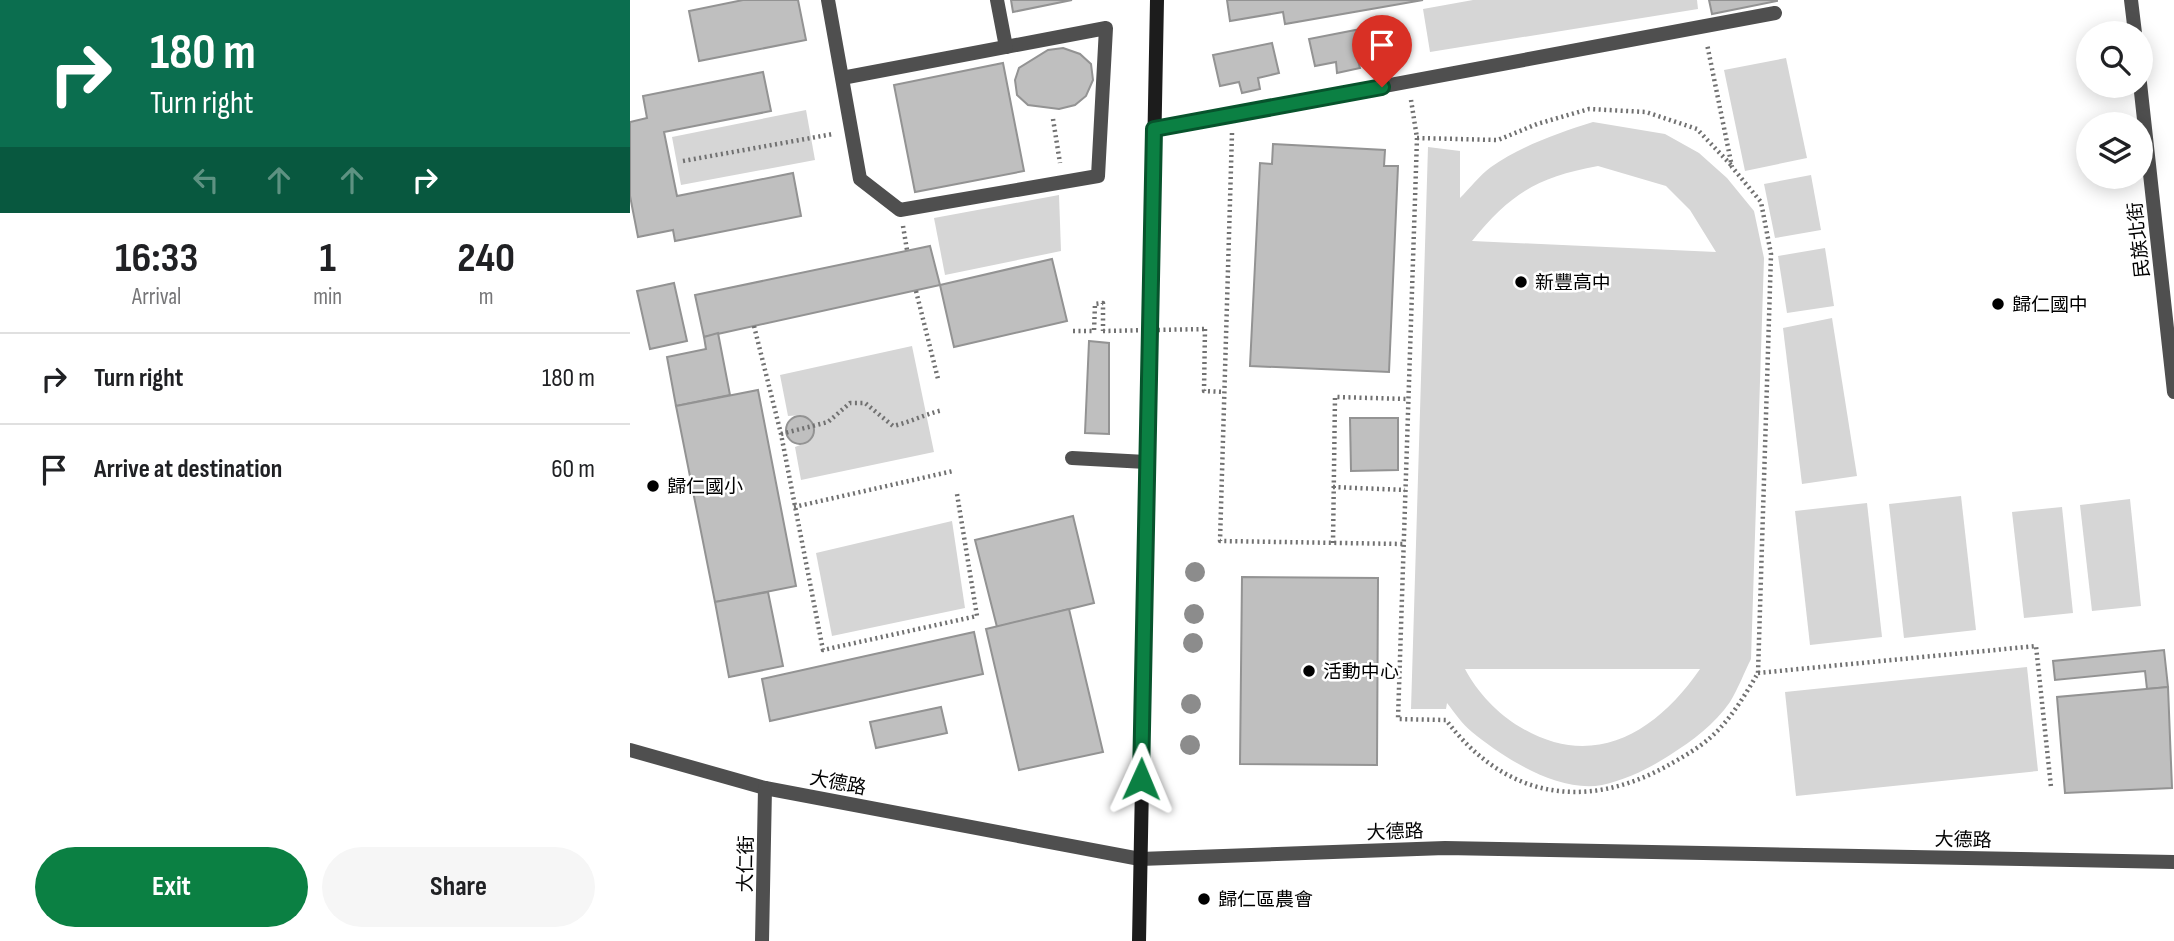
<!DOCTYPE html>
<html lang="en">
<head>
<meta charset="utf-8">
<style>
  :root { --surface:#fff; --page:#f6f6f6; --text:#202124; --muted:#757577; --line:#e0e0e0; --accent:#0b8043 }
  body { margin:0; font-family:"Sofia Sans Condensed","Noto Sans TC",sans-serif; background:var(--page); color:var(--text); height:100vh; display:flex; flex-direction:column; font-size:26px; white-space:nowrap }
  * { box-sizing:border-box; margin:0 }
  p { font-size:23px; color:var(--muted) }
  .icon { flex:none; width:38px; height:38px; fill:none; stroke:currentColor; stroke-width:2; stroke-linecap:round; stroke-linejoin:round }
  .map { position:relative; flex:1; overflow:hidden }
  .sheet { display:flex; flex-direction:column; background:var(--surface); width:630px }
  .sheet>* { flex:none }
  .hud { background:#0b6e4f; color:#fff; overflow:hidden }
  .controls { position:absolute; left:1446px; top:21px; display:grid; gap:14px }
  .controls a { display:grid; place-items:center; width:77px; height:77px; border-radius:50%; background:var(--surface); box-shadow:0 4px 18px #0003; font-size:35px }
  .pin { position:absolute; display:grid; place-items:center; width:60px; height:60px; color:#fff; margin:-72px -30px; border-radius:50% 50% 50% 0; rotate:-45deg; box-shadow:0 0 7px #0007 }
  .pin .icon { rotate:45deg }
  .me { position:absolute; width:77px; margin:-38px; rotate:1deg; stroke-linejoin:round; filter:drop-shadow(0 0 5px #0008) }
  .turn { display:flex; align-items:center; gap:24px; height:147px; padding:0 35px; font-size:32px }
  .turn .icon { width:91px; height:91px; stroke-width:2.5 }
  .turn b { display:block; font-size:49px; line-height:60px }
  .lanes { display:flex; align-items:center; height:66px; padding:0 35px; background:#0003; justify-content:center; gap:35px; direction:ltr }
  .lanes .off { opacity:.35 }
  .eta { display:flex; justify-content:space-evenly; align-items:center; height:119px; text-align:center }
  .eta b { font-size:42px; font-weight:700; line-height:49px }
  .cta { display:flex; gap:14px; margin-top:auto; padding:14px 35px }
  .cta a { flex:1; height:80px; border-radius:42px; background:var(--accent); color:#fff; font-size:28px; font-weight:700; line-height:80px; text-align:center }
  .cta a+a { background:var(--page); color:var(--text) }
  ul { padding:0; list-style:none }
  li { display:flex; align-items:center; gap:21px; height:91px; padding:0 35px; border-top:2px solid var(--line) }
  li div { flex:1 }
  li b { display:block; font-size:26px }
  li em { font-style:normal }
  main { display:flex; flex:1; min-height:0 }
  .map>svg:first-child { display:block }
  .green { fill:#d6d6d6; fill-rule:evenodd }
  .building { fill:#bfbfbf; stroke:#939393; stroke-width:2 }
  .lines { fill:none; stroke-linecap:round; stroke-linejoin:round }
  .path { stroke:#717171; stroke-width:4.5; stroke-dasharray:2 3.5; stroke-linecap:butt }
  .lane { stroke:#4f4f4f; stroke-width:14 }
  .street { stroke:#4f4f4f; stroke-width:14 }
  .secondary { stroke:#1c1c1c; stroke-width:14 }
  .path-bridge { stroke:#717171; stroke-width:4.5; stroke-dasharray:2 3.5; stroke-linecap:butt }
  .tree { fill:#8c8c8c }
  .route-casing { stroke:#07532c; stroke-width:18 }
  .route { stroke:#0b8043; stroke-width:12 }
  .poi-dot { fill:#000; stroke:#fff; stroke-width:2.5 }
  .labels { text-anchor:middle; stroke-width:5; stroke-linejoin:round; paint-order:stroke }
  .street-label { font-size:19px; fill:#000; stroke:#fff }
  .poi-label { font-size:19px; fill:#000; stroke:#fff; text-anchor:start }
</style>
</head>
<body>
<main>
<section class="sheet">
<div class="hud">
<div class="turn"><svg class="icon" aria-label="right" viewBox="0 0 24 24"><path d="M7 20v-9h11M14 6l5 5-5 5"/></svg><div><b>180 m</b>Turn right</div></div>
<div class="lanes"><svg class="icon off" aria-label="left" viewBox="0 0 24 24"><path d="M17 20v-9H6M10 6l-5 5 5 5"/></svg><svg class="icon off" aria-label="ahead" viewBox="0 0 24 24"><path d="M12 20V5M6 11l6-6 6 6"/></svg><svg class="icon off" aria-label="ahead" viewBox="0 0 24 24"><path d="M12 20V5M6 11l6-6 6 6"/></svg><svg class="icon" aria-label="right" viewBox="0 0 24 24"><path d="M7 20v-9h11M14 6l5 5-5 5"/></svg></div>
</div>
<div class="eta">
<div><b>16:33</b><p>Arrival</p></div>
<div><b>1</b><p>min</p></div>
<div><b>240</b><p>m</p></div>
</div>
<ul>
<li><svg class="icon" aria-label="right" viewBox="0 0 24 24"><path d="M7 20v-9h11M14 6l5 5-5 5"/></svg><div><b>Turn right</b></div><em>180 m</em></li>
<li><svg class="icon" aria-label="arrive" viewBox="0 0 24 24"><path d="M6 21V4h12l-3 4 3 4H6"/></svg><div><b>Arrive at destination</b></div><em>60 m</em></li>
</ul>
<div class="cta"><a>Exit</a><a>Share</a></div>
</section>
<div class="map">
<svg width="1544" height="941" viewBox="0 0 1544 941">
  <rect width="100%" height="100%" fill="#fff"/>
  <g class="green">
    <path d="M 843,0 L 1067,0 L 1068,9 L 800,52 L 793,9 Z"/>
    <path d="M 1156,58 L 1177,158 L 1115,171 L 1094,70 Z"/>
    <path d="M 176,110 L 185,160 L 51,185 L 42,137 Z"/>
    <path d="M 963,122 L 1035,134 L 1069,153 L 1097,178 L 1124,211 L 1134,258 L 1121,659 C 1114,673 1108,689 1100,702 C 1085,724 1062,741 1040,755 C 1020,768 996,780 972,785 C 928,793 874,758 842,732 C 832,724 825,713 817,703 L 816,709 L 781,709 L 798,147 L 830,151 L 830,198 C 840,188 850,175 861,167 C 891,146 928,133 963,122 ZM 968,166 L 1036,186 L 1060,210 L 1086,252 L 842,241 C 881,193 908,177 968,166 ZM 835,669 L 1070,669 C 1026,733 963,771 890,727 C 868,714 847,692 835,669 Z"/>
    <path d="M 1181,175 L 1191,230 L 1145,238 L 1134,184 Z"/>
    <path d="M 429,195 L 431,251 L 315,275 L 304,218 Z"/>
    <path d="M 1195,248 L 1204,306 L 1157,313 L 1148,256 Z"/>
    <path d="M 1202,318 L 1227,476 L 1172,484 L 1153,328 Z"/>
    <path d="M 282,346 L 304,452 L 171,480 L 165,447 L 178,442 L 184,432 L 182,422 L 172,415 L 158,416 L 150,375 Z"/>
    <path d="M 1331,496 L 1346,630 L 1274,638 L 1259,504 Z"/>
    <path d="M 1500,499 L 1511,606 L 1462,611 L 1450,505 Z"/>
    <path d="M 1237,503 L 1252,637 L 1180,645 L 1165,511 Z"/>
    <path d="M 1432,507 L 1443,613 L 1394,618 L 1382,512 Z"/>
    <path d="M 322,521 L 335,608 L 202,636 L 186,553 Z"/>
    <path d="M 1397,667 L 1408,771 L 1166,796 L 1155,692 Z"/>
  </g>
  <g class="building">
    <path d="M 113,0 L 168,0 L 176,40 L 69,61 L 59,11 Z"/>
    <path d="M 381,0 L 442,0 L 383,12 Z"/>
    <path d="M 597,0 L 793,0 L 655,24 L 653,12 L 600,21 Z"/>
    <path d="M 1079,0 L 1147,0 L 1147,1 L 1082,14 Z"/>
    <path d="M 746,26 L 751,52 L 727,57 L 730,68 L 707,73 L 706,62 L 685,66 L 679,39 Z"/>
    <path d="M 642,43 L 649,73 L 628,78 L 630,89 L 612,93 L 609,82 L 590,86 L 583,55 Z"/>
    <path d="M 433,48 L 450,54 L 461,64 L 463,80 L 456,96 L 445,105 L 429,109 L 398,105 L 387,95 L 385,80 L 389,68 L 418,50 Z"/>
    <path d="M 373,63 L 394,171 L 285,192 L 264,85 Z"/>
    <path d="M 133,72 L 141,111 L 34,132 L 47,196 L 163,173 L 171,216 L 45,241 L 43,230 L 8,237 L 0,196 L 0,122 L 17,118 L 13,96 Z"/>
    <path d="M 643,144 L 755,150 L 754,166 L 768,166 L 759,372 L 620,366 L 630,163 L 642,164 Z"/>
    <path d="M 300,246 L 310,285 L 74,337 L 65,295 Z"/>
    <path d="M 422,259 L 437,321 L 324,347 L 310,285 Z"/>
    <path d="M 44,283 L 57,341 L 20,349 L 7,291 Z"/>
    <path d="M 88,333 L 100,395 L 46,406 L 37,357 L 76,349 L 74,337 Z"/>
    <path d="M 459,341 L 479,343 L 479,434 L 455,433 Z"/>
    <path d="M 128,390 L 166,586 L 85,602 L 46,406 Z"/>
    <circle cx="170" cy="430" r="14"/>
    <path d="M 720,418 L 768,418 L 768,470 L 721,471 Z"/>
    <path d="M 443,516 L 464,603 L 367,627 L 345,540 Z"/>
    <path d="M 612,577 L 748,578 L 747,765 L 610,764 Z"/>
    <path d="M 138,592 L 153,666 L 99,677 L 85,602 Z"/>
    <path d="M 439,609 L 473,752 L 389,770 L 356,629 Z"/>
    <path d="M 344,632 L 353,674 L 140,721 L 132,679 Z"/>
    <path d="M 1534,650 L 1538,687 L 1517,689 L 1515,671 L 1425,680 L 1423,661 Z"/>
    <path d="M 1538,687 L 1542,788 L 1435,793 L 1427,697 Z"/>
    <path d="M 311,707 L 317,733 L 246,748 L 240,722 Z"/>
  </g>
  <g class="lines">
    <g class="path">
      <path d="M 781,100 L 787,138 L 768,719 L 816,720 C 874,797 953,812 1037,766 C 1051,758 1069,748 1081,737 C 1101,719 1115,695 1128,673 L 1141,254 L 1131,202 L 1102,167 L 1077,44"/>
      <path d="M 423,119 L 430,163"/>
      <path d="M 602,133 L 590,541 L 773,544"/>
      <path d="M 787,138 L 868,140 L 907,124 L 959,109 L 1016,112 L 1067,129 L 1102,166"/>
      <path d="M 53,161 L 203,134"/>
      <path d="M 273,226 L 277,250"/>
      <path d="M 286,291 L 308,379"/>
      <path d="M 124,326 L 151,434 L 193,650 L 347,616 L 327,494"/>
      <path d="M 575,329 L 574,391 L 594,392"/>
      <path d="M 443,331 L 464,331 L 465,304 L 473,303 L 473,331"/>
      <path d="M 151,434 L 198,422 L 220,403 L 235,403 L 263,426 C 281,422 295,414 313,410"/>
      <path d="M 703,487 L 775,490"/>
      <path d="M 164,507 L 323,471"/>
      <path d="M 703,543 L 705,397 L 778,399"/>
      <path d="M 1128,673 L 1406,646 L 1421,787"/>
    </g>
    <g class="lane">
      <path d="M 198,0 L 230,179 L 270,210 L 468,176 L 476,28 L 212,78"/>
      <path d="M 367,0 L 376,47"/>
      <path d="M 524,129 L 1145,13"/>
      <path d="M 442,458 L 516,462"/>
    </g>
    <g class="street">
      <path d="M 1501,0 L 1505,33"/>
      <path d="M 1510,83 L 1544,392"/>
      <path d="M 0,750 L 135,788 L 510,859 L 815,848 L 1544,862"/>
      <path d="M 132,941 L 135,788"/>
    </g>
    <path class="secondary" d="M 509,941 L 527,0"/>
    <path class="path-bridge" d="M 473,331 L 575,329"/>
  </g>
  <g class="tree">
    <circle cx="565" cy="572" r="10"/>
    <circle cx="564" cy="614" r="10"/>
    <circle cx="563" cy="643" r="10"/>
    <circle cx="561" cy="704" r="10"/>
    <circle cx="560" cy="745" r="10"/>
  </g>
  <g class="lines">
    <defs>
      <path id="route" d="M 511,779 L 524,129 L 752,87"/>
    </defs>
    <use href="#route" class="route-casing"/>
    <use href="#route" class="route"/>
  </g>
  <g class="poi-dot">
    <circle cx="891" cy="282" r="7"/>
    <circle cx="1368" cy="304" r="7"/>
    <circle cx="23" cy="486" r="7"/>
    <circle cx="679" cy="671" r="7"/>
    <circle cx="574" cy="899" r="7"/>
  </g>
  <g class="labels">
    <g class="street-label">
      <text transform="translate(1508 240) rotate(-96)" y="7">民族北街</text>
      <text transform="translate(208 782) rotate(11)" y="7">大德路</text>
      <text transform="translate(765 831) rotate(-2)" y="7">大德路</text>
      <text transform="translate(1333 839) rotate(1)" y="7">大德路</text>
      <text transform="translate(115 864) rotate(-89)" y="7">大仁街</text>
    </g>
    <g class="poi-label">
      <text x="905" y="289">新豐高中</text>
      <text x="1382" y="311">歸仁國中</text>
      <text x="37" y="493">歸仁國小</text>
      <text x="693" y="678">活動中心</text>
      <text x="588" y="906">歸仁區農會</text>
    </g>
  </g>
</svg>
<div class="controls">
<a><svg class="icon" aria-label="search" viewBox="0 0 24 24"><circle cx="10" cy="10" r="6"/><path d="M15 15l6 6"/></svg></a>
<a><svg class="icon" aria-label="layers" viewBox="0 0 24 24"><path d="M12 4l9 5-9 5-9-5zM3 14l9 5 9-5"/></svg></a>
</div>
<div class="pin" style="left:752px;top:87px;background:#d93025"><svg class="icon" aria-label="arrive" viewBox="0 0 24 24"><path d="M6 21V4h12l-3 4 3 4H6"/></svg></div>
<svg class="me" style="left:511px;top:779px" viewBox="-20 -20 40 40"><path d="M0-17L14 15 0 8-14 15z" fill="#0b8043" stroke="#fff" stroke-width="4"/></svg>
</div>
</main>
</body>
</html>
